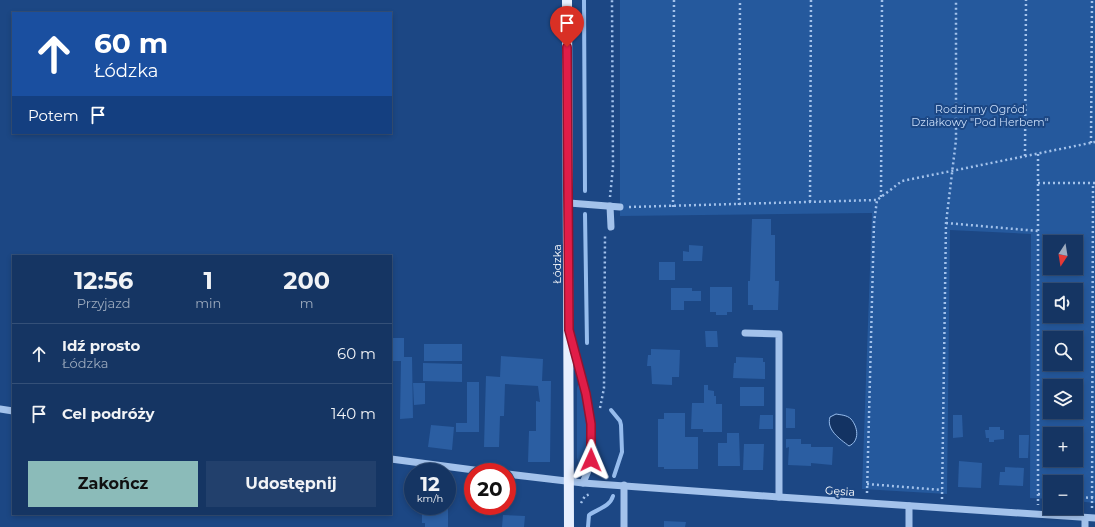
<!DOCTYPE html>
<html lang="pl">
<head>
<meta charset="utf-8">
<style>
  :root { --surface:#153563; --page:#22406c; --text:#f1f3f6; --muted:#9dabbe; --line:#345078; --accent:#8bbbb9 }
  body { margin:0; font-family:Montserrat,sans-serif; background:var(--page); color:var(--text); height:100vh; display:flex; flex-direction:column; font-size:15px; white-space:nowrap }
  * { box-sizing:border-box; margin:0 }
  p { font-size:13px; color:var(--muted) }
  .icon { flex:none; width:22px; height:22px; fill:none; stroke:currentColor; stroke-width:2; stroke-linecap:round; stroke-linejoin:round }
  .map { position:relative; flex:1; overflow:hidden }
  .drawer { position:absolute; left:12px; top:255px; width:380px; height:260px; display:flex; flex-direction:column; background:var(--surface); border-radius:0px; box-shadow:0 2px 6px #0003,0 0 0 1px var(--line) }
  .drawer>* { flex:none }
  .hud { position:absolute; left:12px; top:12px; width:380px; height:122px; border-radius:0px; box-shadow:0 2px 6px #0003,0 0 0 1px var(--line); background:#1a4fa0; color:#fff; overflow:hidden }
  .needle { width:26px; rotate:192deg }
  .controls { position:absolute; left:1043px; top:235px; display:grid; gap:8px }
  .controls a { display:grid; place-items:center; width:40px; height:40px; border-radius:0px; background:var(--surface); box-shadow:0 2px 6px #0003,0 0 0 1px var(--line); font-size:20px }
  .speed { position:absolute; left:404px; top:463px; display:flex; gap:8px; font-size:20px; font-weight:700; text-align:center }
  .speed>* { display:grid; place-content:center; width:52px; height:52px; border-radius:50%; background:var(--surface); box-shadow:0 2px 6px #0003,0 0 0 1px var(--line); line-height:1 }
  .speed small { font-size:10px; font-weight:400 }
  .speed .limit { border:6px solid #d22; background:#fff; color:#111 }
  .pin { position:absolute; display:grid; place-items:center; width:34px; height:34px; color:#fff; margin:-41px -17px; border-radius:50% 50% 50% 0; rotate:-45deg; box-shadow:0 0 4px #0007 }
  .pin .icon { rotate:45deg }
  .me { position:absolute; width:44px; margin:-22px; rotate:1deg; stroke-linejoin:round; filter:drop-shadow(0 0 3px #0008) }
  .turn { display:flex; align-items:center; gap:14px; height:84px; padding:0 16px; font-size:18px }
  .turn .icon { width:52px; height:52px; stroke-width:2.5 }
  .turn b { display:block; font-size:28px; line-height:34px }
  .then { display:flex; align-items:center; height:38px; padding:0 16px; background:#0003; gap:8px; font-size:15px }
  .eta { display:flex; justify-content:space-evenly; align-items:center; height:68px; text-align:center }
  .eta b { font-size:24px; font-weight:700; line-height:28px }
  .button { display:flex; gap:8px; margin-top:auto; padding:8px 16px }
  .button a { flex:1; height:46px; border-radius:0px; background:var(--accent); color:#111; font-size:16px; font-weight:700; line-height:46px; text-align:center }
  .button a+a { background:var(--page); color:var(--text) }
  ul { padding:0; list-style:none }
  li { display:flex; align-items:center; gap:12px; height:60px; padding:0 16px; border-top:1px solid var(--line) }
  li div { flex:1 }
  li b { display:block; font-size:15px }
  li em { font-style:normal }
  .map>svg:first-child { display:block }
  .green { fill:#25599d; fill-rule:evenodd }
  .water { fill:#133363; stroke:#96bced }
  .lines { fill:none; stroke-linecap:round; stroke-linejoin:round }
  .stream { stroke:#96bced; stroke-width:4 }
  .building { fill:#2b5ea2 }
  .path { stroke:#a3c2eb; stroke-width:2.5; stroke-dasharray:2 3; stroke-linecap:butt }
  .minor { stroke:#a3c2eb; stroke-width:7 }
  .major { stroke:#e7effe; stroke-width:10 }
  .route-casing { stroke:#92132f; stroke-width:10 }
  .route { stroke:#e11d48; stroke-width:7 }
  .labels { text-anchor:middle; stroke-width:4; stroke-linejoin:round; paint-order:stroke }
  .park-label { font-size:11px; fill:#c7dcf8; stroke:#1c4784 }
  .street-label { font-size:11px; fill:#fff; stroke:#1c4784 }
</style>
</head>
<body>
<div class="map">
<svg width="1095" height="527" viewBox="0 0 1095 527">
  <rect width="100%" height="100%" fill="#1c4784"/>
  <g class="green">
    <path d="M 620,0 L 1095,0 L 1095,503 L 1076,501 L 1076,482 L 1050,482 L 1050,499 L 1030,498 L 1031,234 L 950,230 L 947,494 L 862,489 L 872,213 L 620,216 ZM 1050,242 L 1076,242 L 1076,268 L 1050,268 ZM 1050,290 L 1076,290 L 1076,316 L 1050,316 ZM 1050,338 L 1076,338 L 1076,364 L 1050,364 ZM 1050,386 L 1076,386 L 1076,412 L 1050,412 ZM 1050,434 L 1076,434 L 1076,460 L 1050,460 Z"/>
    <path d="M 578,385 L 580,386 L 581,390 C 584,405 595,459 583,469 L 579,466 L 577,458 L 577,388 Z"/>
  </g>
  <path class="water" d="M 836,414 C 841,415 847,415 851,419 C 858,427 860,441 849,446 C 840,439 826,430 830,417 Z"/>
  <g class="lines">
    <g class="stream">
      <path d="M 584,0 L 585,191"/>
      <path d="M 585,214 L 587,343"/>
      <path d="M 611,410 L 620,421 L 621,425 L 622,452 L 614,476"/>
      <path d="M 588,527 L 589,515 C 597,509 610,507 613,496"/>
    </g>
  </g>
  <g class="building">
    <path d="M 752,219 L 771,219 L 771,235 L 775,235 L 775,281 L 779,281 L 778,310 L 753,310 L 753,305 L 748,305 L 748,281 L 750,281 Z"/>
    <path d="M 689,245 L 703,246 L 702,261 L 683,261 L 683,251 L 689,252 Z"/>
    <rect x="659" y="262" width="16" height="18"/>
    <path d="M 710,287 L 732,287 L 732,312 L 727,312 L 727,315 L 716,315 L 716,312 L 710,312 Z"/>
    <path d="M 671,288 L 692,288 L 692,291 L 701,291 L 701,301 L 684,301 L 684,310 L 671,310 Z"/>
    <path d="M 705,331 L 717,331 L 718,347 L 706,347 Z"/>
    <path d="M 391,338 L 404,338 L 404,357 L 412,357 L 413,418 L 400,419 L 401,361 L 391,361 Z"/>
    <rect x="424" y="344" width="38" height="17"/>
    <path d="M 651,349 L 680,350 L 679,377 L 672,377 L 672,385 L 652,384 L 651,366 L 647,366 L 648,355 L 651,355 Z"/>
    <path d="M 501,356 L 543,359 L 542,381 L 551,381 L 550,462 L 528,462 L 529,431 L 536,431 L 536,401 L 540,402 L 538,386 L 505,384 L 504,416 L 500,416 L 499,447 L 484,447 L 486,376 L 500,377 Z"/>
    <path d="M 736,357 L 763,358 L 763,362 L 765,362 L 765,379 L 733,378 L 734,363 L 736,363 Z"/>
    <path d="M 423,363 L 462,364 L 462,382 L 423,381 Z"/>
    <path d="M 467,382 L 479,382 L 479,432 L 456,432 L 456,423 L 467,423 Z"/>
    <path d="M 413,383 L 425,383 L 425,404 L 414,405 Z"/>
    <path d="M 704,385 L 708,385 L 708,390 L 714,391 L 714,396 L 716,396 L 716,404 L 722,404 L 722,432 L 703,432 L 703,429 L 691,429 L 692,403 L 704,403 Z"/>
    <rect x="740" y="387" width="24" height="19"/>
    <path d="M 786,408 L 795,409 L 795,428 L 786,428 Z"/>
    <path d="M 664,413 L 685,413 L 685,437 L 698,437 L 698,469 L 664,469 L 664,467 L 658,467 L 658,419 L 664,419 Z"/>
    <path d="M 760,415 L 773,415 L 773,429 L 759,429 Z"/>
    <path d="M 953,415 L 962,415 L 963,437 L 953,438 Z"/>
    <path d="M 431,425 L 454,427 L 452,450 L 428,447 Z"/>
    <path d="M 989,427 L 1000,427 L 1000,430 L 1004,430 L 1004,439 L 994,440 L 994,442 L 989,442 L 989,438 L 986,438 L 985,430 L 989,430 Z"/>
    <path d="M 727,433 L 739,433 L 740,466 L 718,466 L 718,443 L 727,443 Z"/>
    <path d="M 1019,435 L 1029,435 L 1028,458 L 1019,458 Z"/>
    <path d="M 786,439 L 801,439 L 801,444 L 811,444 L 811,447 L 833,447 L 832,465 L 811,463 L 811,466 L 788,465 L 789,447 L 786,448 Z"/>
    <path d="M 744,444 L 764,444 L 763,470 L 743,470 Z"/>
    <path d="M 959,461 L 982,463 L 981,488 L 958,487 Z"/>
    <path d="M 1005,467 L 1024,468 L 1023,486 L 999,485 L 1000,472 L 1005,472 Z"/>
    <path d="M 425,506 L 448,506 L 448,527 L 425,527 L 425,523 L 422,523 L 422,514 L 425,514 Z"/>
    <path d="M 503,515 L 525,516 L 524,527 L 502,527 Z"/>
    <path d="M 664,521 L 686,522 L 685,527 L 664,527 Z"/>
  </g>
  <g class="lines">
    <g class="path">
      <path d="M 1091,143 L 1092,0"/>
      <path d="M 1038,154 L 1038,505"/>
      <path d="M 1025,156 L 1026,0"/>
      <path d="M 1038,183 L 1095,183"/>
      <path d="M 610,197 L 613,167 L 612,0"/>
      <path d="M 881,197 L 882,0"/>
      <path d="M 810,202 L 811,0"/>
      <path d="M 739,205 L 740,0"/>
      <path d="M 629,207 L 877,200"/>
      <path d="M 673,207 L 674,0"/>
      <path d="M 946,223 L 1038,231"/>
      <path d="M 600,408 L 604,388 L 605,235"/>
      <path d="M 867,484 L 942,490"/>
      <path d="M 867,493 L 874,223 L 877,200 L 902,181 L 1095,142"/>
      <path d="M 1038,494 L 1050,495"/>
      <path d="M 1076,497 L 1095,498"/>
      <path d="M 942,499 L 946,223 L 956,140 L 956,0"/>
      <path d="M 581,503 L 585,496 L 590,494"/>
      <path d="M 1092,508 L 1093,183"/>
    </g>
    <g class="minor">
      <path d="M 569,203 L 620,207"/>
      <path d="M 610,206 L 611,227"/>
      <path d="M 745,333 L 779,334 L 779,497"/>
      <path d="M 571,337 C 581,376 597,419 591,459 C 590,468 586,475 583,483"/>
      <path d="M 0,409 L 13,411"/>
      <path d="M 391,459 L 489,472"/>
      <path d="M 507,474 L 583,483 L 779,497 L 1095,518"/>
      <path d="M 624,485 L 624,527"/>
      <path d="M 909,527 L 909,506"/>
      <path d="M 1085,527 L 1085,518"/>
    </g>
    <path class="major" d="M 567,0 L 569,527"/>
  </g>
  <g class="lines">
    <defs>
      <path id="route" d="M 567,47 L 569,330 L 586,394 L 591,424 L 591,460"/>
    </defs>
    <use href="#route" class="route-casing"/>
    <use href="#route" class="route"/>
  </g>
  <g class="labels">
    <g class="park-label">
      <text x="980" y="113">Rodzinny Ogród<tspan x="980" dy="13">Działkowy "Pod Herbem"</tspan></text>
    </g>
    <g class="street-label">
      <text transform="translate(557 264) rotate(-90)" y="4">Łódzka</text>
      <text transform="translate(840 491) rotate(4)" y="4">Gęsia</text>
    </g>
  </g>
</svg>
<div class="controls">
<a><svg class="needle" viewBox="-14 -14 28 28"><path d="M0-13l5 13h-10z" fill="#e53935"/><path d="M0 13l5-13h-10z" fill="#9dabbe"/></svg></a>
<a><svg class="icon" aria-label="sound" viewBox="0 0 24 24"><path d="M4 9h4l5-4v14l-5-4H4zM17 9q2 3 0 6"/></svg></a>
<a><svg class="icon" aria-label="search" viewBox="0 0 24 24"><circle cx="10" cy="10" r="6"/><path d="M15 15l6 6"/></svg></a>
<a><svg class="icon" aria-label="layers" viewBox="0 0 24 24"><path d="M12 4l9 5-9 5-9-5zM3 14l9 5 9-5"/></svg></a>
<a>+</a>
<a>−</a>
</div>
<div class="speed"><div>12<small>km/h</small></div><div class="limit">20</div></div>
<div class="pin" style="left:567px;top:47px;background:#d93025"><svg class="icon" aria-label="arrive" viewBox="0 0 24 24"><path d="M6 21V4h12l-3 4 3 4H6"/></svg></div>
<svg class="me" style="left:591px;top:460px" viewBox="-20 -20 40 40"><path d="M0-17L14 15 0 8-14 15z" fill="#e11d48" stroke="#fff" stroke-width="4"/></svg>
<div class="hud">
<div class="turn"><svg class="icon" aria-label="ahead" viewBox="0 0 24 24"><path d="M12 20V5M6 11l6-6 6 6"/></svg><div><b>60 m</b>Łódzka</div></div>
<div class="then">Potem<svg class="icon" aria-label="arrive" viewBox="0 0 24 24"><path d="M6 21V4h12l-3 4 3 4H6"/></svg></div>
</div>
<section class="drawer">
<div class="eta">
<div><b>12:56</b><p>Przyjazd</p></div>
<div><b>1</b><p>min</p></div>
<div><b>200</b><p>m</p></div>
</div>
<ul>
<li><svg class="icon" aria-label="ahead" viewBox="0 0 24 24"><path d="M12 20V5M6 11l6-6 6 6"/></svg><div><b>Idź prosto</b><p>Łódzka</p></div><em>60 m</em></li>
<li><svg class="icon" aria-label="arrive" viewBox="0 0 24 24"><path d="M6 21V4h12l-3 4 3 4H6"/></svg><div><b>Cel podróży</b></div><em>140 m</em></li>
</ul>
<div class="button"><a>Zakończ</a><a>Udostępnij</a></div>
</section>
</div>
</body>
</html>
